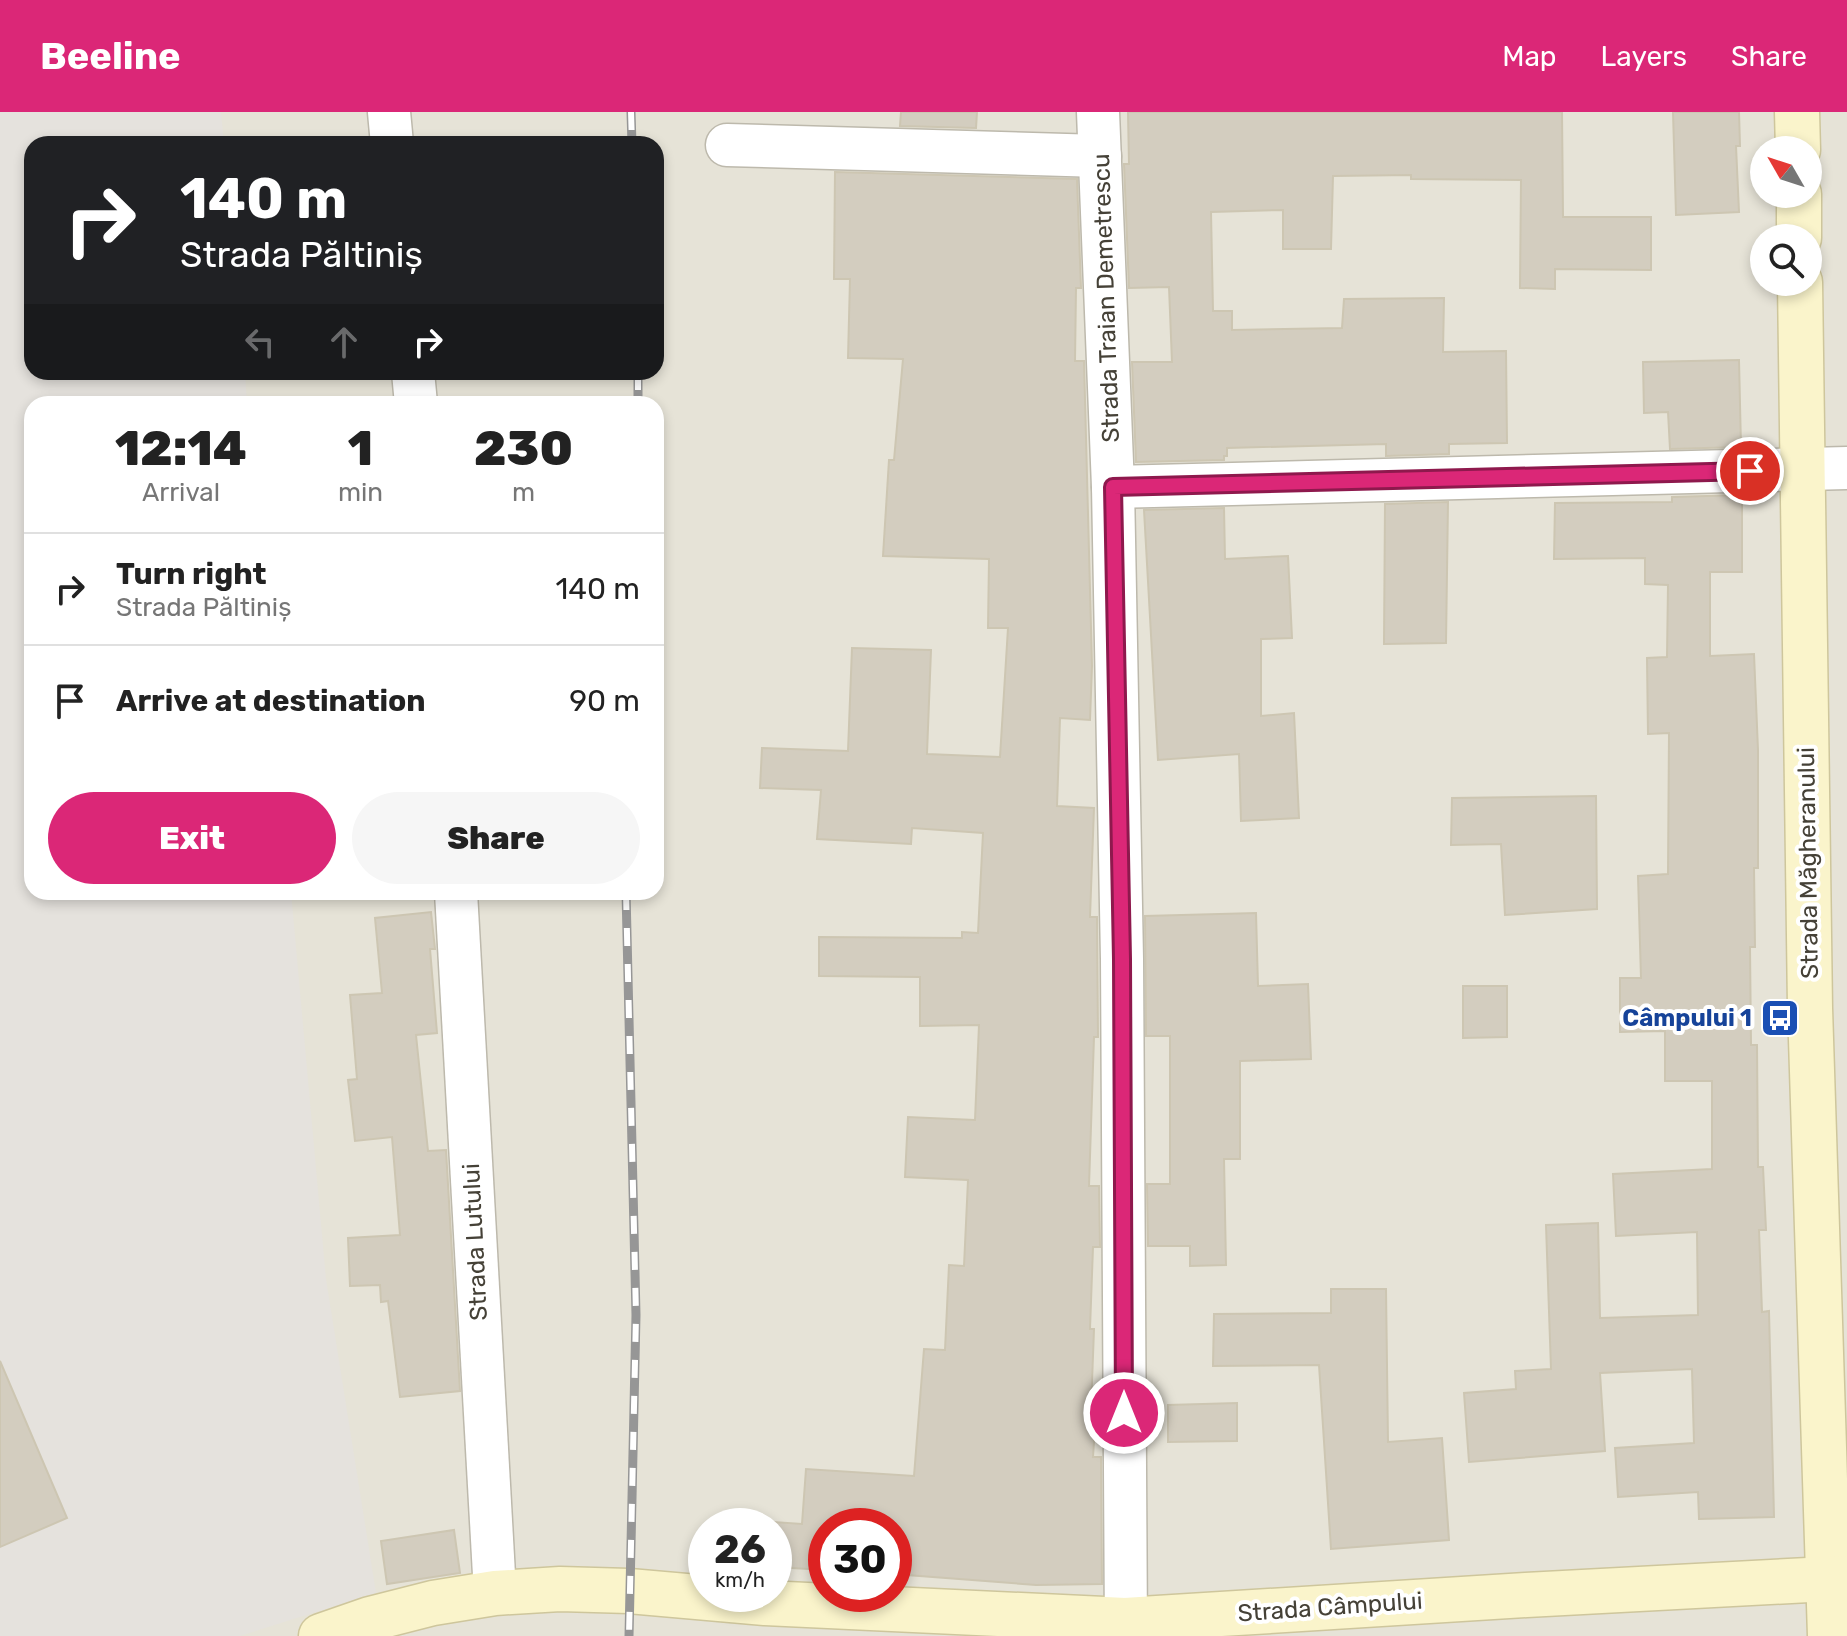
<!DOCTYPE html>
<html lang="en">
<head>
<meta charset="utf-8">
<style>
  :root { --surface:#fff; --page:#f6f6f6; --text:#222; --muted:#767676; --line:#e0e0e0; --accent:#db2777 }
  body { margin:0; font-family:Rubik,sans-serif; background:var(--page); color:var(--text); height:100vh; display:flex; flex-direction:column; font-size:30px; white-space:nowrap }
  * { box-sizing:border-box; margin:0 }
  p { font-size:26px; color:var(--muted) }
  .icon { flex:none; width:44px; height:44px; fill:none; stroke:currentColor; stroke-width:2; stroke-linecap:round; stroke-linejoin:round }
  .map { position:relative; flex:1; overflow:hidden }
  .details { position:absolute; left:24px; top:284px; width:640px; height:504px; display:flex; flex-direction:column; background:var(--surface); border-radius:24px; box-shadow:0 4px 12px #0003 }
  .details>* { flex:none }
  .top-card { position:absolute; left:24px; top:24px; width:640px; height:244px; border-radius:24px; box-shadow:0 4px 12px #0003; background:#202124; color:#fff; overflow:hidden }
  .needle { width:52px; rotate:309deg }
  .fabs { position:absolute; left:1750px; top:24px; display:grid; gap:16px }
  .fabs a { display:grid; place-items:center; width:72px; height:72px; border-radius:50%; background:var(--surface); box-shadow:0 4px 12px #0003; font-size:40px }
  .speed { position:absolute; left:688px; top:1396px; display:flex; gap:16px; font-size:40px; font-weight:700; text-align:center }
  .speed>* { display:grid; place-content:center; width:104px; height:104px; border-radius:50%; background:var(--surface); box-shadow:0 4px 12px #0003; line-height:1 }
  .speed small { font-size:20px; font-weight:400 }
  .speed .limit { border:12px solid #d22; background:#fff; color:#111 }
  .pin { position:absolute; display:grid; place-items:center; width:68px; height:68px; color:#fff; margin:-34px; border:4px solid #fff; border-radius:50%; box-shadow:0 2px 8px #0007 }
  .me { position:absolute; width:88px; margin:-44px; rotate:0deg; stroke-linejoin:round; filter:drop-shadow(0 0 6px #0008) }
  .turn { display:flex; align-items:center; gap:28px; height:168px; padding:0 24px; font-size:36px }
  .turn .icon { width:104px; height:104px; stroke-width:2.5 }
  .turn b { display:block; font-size:56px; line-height:68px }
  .lanes { display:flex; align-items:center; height:76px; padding:0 24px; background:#0003; justify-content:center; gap:40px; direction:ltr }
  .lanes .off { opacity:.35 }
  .eta { display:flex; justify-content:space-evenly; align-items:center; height:136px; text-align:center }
  .eta b { font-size:48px; font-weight:800; line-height:56px }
  .cta { display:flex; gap:16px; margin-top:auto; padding:16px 24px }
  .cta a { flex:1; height:92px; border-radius:48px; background:var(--accent); color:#fff; font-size:32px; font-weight:800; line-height:92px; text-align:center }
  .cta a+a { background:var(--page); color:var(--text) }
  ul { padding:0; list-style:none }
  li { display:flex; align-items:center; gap:24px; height:112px; padding:0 24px; border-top:2px solid var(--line) }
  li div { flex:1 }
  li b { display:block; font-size:30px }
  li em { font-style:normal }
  header { display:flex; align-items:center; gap:48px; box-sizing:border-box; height:112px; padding:0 40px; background:var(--accent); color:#fff }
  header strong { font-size:38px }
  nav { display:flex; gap:44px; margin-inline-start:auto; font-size:28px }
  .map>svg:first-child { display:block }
  .residential { fill:#e6e3d7; fill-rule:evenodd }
  .industrial { fill:#e5e2dd }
  .building { fill:#d3cdbf; stroke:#cdc6b2; stroke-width:2 }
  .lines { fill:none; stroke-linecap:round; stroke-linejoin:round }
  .street-casing { stroke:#bdb9ac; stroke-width:45 }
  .secondary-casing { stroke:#cec69c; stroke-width:47 }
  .street { stroke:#fff; stroke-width:42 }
  .secondary { stroke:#faf4cb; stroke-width:44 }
  .rail-casing { stroke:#969696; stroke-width:9 }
  .rail { stroke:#fff; stroke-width:6; stroke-dasharray:18; stroke-linecap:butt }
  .route-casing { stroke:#8e194d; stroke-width:20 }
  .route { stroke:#db2777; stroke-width:14 }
  .labels { text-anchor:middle; stroke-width:8; stroke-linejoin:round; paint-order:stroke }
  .street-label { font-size:24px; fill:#454137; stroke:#fff }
  .transit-label { font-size:24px; font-weight:bold; fill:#164399; stroke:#fff; text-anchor:end }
</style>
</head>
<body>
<header>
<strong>Beeline</strong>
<nav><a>Map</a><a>Layers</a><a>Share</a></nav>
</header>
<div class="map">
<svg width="1847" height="1524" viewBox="0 0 1847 1524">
  <rect width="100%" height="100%" fill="#f2f1e8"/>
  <path class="residential" d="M 0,0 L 1847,0 L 1847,1524 L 0,1524 ZM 32,32 L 656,32 L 656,260 L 32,260 ZM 1764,38 L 1808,38 L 1808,82 L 1764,82 ZM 1764,126 L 1808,126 L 1808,170 L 1764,170 ZM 32,292 L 656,292 L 656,780 L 32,780 ZM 706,1414 L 774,1414 L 774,1482 L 706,1482 ZM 826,1414 L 894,1414 L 894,1482 L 826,1482 Z"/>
  <path class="industrial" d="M 0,0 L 221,0 L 224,32 L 32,32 L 32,260 L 245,260 L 247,292 L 32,292 L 32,780 L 291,780 L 326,1167 L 376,1481 L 240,1524 L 0,1524 Z"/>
  <g class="building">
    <path d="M 901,0 L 977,0 L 976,16 L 900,14 Z"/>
    <path d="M 1128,0 L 1562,0 L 1563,105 L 1651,105 L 1651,158 L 1555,157 L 1555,177 L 1520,176 L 1521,68 L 1411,67 L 1411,63 L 1333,64 L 1331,137 L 1283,137 L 1283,98 L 1211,100 L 1213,199 L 1232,199 L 1232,218 L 1342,216 L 1344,187 L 1444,186 L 1443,240 L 1506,239 L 1507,331 L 1449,332 L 1449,342 L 1386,344 L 1386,332 L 1227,336 L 1227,344 L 1224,344 L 1224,348 L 1136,350 L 1132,250 L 1172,250 L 1169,175 L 1129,176 L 1124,52 L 1129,52 Z"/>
    <path d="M 1673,0 L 1739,0 L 1740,34 L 1736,34 L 1739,100 L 1676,103 Z"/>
    <path d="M 835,60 L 1077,67 L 1081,176 L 1076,176 L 1075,249 L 1084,249 L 1092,554 L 1090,608 L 1060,606 L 1057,694 L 1094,696 L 1090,805 L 1097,805 L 1098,925 L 1094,925 L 1089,1074 L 1099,1074 L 1100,1135 L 1093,1135 L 1090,1217 L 1094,1217 L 1091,1297 L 1096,1298 L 1093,1345 L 1101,1345 L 1102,1472 L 1036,1473 L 894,1462 L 894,1414 L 826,1414 L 826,1458 L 774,1455 L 774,1410 L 802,1412 L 806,1357 L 914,1364 L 924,1237 L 945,1238 L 949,1153 L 964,1154 L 968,1068 L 905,1065 L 908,1005 L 975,1008 L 979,913 L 920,914 L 920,865 L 819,864 L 819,825 L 962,826 L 962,820 L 978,821 L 983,721 L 912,716 L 911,732 L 817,727 L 821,678 L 760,676 L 762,636 L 848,639 L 852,536 L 931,538 L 927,642 L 1000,645 L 1008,516 L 988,516 L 989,447 L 883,444 L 889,348 L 894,348 L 903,247 L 848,246 L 850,167 L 834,167 Z"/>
    <path d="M 1739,248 L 1741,335 L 1670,337 L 1668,300 L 1644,301 L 1643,250 Z"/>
    <path d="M 1742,383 L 1742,460 L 1710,460 L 1710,544 L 1754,542 L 1758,638 L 1758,756 L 1754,756 L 1755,835 L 1750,835 L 1751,933 L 1757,933 L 1758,1055 L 1763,1055 L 1766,1118 L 1759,1118 L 1762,1200 L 1769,1199 L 1774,1405 L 1699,1407 L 1698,1380 L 1618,1385 L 1615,1336 L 1694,1331 L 1692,1257 L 1600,1261 L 1605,1339 L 1469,1350 L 1464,1281 L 1516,1277 L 1515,1259 L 1551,1257 L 1546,1113 L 1598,1111 L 1600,1206 L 1698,1203 L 1697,1120 L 1616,1124 L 1613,1062 L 1712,1057 L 1712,969 L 1665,969 L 1665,919 L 1620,920 L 1620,866 L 1641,866 L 1638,764 L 1668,762 L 1669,621 L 1648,622 L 1647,546 L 1667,545 L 1668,473 L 1645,472 L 1645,446 L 1554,447 L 1555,391 L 1672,390 L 1672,385 Z"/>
    <path d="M 1448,390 L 1446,531 L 1384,532 L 1385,392 Z"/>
    <path d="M 1224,396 L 1225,447 L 1288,444 L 1292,526 L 1261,527 L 1261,604 L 1294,601 L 1299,706 L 1241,709 L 1239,642 L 1158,648 L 1144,398 Z"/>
    <path d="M 1596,684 L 1597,797 L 1505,803 L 1501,732 L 1451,733 L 1452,686 Z"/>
    <path d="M 431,800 L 435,837 L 430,837 L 437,921 L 416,923 L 428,1039 L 446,1038 L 460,1279 L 400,1285 L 388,1189 L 381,1190 L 380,1173 L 350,1174 L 348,1126 L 400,1123 L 392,1025 L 355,1029 L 348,968 L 357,967 L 350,883 L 382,881 L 375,806 Z"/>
    <path d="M 1256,801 L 1258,874 L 1308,872 L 1311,947 L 1240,949 L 1240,1047 L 1224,1047 L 1226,1153 L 1190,1154 L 1190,1134 L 1148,1134 L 1147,1072 L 1170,1072 L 1170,924 L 1146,924 L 1145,804 Z"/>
    <path d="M 1463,874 L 1507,874 L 1507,925 L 1463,926 Z"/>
    <path d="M 1331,1177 L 1386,1177 L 1388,1330 L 1442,1326 L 1449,1428 L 1331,1437 L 1319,1253 L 1213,1254 L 1214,1202 L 1331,1201 Z"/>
    <path d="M 0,1249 L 67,1406 L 0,1435 Z"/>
    <path d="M 1237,1291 L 1237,1329 L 1168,1330 L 1168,1293 Z"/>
    <path d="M 454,1418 L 460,1461 L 387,1472 L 381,1429 Z"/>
  </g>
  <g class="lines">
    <defs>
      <g id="street">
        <path d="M 389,0 L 392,32"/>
        <path d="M 1098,0 L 1113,375 L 1122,847 L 1126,1524"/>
        <path d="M 727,33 L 1100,44"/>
        <path d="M 413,260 L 416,292"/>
        <path d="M 1113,375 L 1847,356"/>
        <path d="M 456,780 L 495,1481"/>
      </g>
      <g id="secondary">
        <path d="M 1797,0 L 1798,38"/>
        <path d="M 1799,82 L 1799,126"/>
        <path d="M 1800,170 L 1810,896 L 1830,1524"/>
        <path d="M 321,1524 L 370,1507 L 433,1491 L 495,1481 L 560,1477 L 629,1479 L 765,1491 L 1125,1508 L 1526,1483 L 1847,1466"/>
      </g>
    </defs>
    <use href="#street" class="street-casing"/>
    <use href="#secondary" class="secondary-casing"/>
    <use href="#street" class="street"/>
    <use href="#secondary" class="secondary"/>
    <defs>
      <g id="rail">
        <path d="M 631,0 L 632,32"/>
        <path d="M 638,260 L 638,292"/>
        <path d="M 626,780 L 636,1203 L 629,1524"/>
      </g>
    </defs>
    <use href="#rail" class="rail-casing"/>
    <use href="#rail" class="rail"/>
  </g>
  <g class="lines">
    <defs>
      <path id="route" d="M 1124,1301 L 1122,847 L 1113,375 L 1750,359"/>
    </defs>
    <use href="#route" class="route-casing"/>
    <use href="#route" class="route"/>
  </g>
  <defs>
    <symbol id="bus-square" viewBox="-11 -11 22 22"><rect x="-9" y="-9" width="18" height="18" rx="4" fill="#1a4fb4" stroke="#fff"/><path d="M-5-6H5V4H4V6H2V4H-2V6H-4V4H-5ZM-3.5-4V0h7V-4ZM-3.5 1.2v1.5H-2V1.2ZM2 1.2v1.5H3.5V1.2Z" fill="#fff"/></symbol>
  </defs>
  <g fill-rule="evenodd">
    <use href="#bus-square" x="1758" y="884" width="44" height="44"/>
  </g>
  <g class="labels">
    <g class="street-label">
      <text transform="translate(1106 186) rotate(-92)" y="8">Strada Traian Demetrescu</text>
      <text transform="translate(1808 751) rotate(-91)" y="8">Strada Măgheranului</text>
      <text transform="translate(475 1130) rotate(-93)" y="8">Strada Lutului</text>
      <text transform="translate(1330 1495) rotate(-4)" y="8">Strada Câmpului</text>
    </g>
    <g class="transit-label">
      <text x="1752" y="914">Câmpului 1</text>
    </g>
  </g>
</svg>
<div class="fabs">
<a><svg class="needle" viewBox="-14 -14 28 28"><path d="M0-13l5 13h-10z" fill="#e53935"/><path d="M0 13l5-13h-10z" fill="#767676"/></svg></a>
<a><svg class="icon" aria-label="search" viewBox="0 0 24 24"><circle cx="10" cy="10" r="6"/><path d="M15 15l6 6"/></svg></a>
</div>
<div class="speed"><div>26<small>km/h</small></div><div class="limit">30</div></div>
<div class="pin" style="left:1750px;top:359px;background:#d93025"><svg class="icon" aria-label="arrive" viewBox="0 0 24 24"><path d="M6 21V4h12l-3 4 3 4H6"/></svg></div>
<svg class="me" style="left:1124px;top:1301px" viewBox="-20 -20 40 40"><circle r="17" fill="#db2777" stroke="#fff" stroke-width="3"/><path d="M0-11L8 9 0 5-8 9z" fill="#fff"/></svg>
<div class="top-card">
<div class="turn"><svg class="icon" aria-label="right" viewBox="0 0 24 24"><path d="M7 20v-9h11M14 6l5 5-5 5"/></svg><div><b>140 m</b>Strada Păltiniș</div></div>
<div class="lanes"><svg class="icon off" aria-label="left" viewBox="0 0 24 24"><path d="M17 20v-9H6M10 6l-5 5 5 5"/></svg><svg class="icon off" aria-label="ahead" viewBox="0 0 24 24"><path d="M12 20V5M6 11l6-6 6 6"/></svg><svg class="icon" aria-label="right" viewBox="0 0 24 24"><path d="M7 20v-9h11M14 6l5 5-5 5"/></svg></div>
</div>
<section class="details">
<div class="eta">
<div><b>12:14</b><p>Arrival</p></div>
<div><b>1</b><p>min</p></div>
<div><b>230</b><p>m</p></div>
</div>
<ul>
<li><svg class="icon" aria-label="right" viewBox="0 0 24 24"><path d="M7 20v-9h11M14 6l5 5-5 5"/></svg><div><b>Turn right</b><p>Strada Păltiniș</p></div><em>140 m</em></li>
<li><svg class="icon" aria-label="arrive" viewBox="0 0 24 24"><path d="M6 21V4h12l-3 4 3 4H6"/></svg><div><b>Arrive at destination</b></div><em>90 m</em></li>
</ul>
<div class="cta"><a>Exit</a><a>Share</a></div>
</section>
</div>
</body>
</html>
